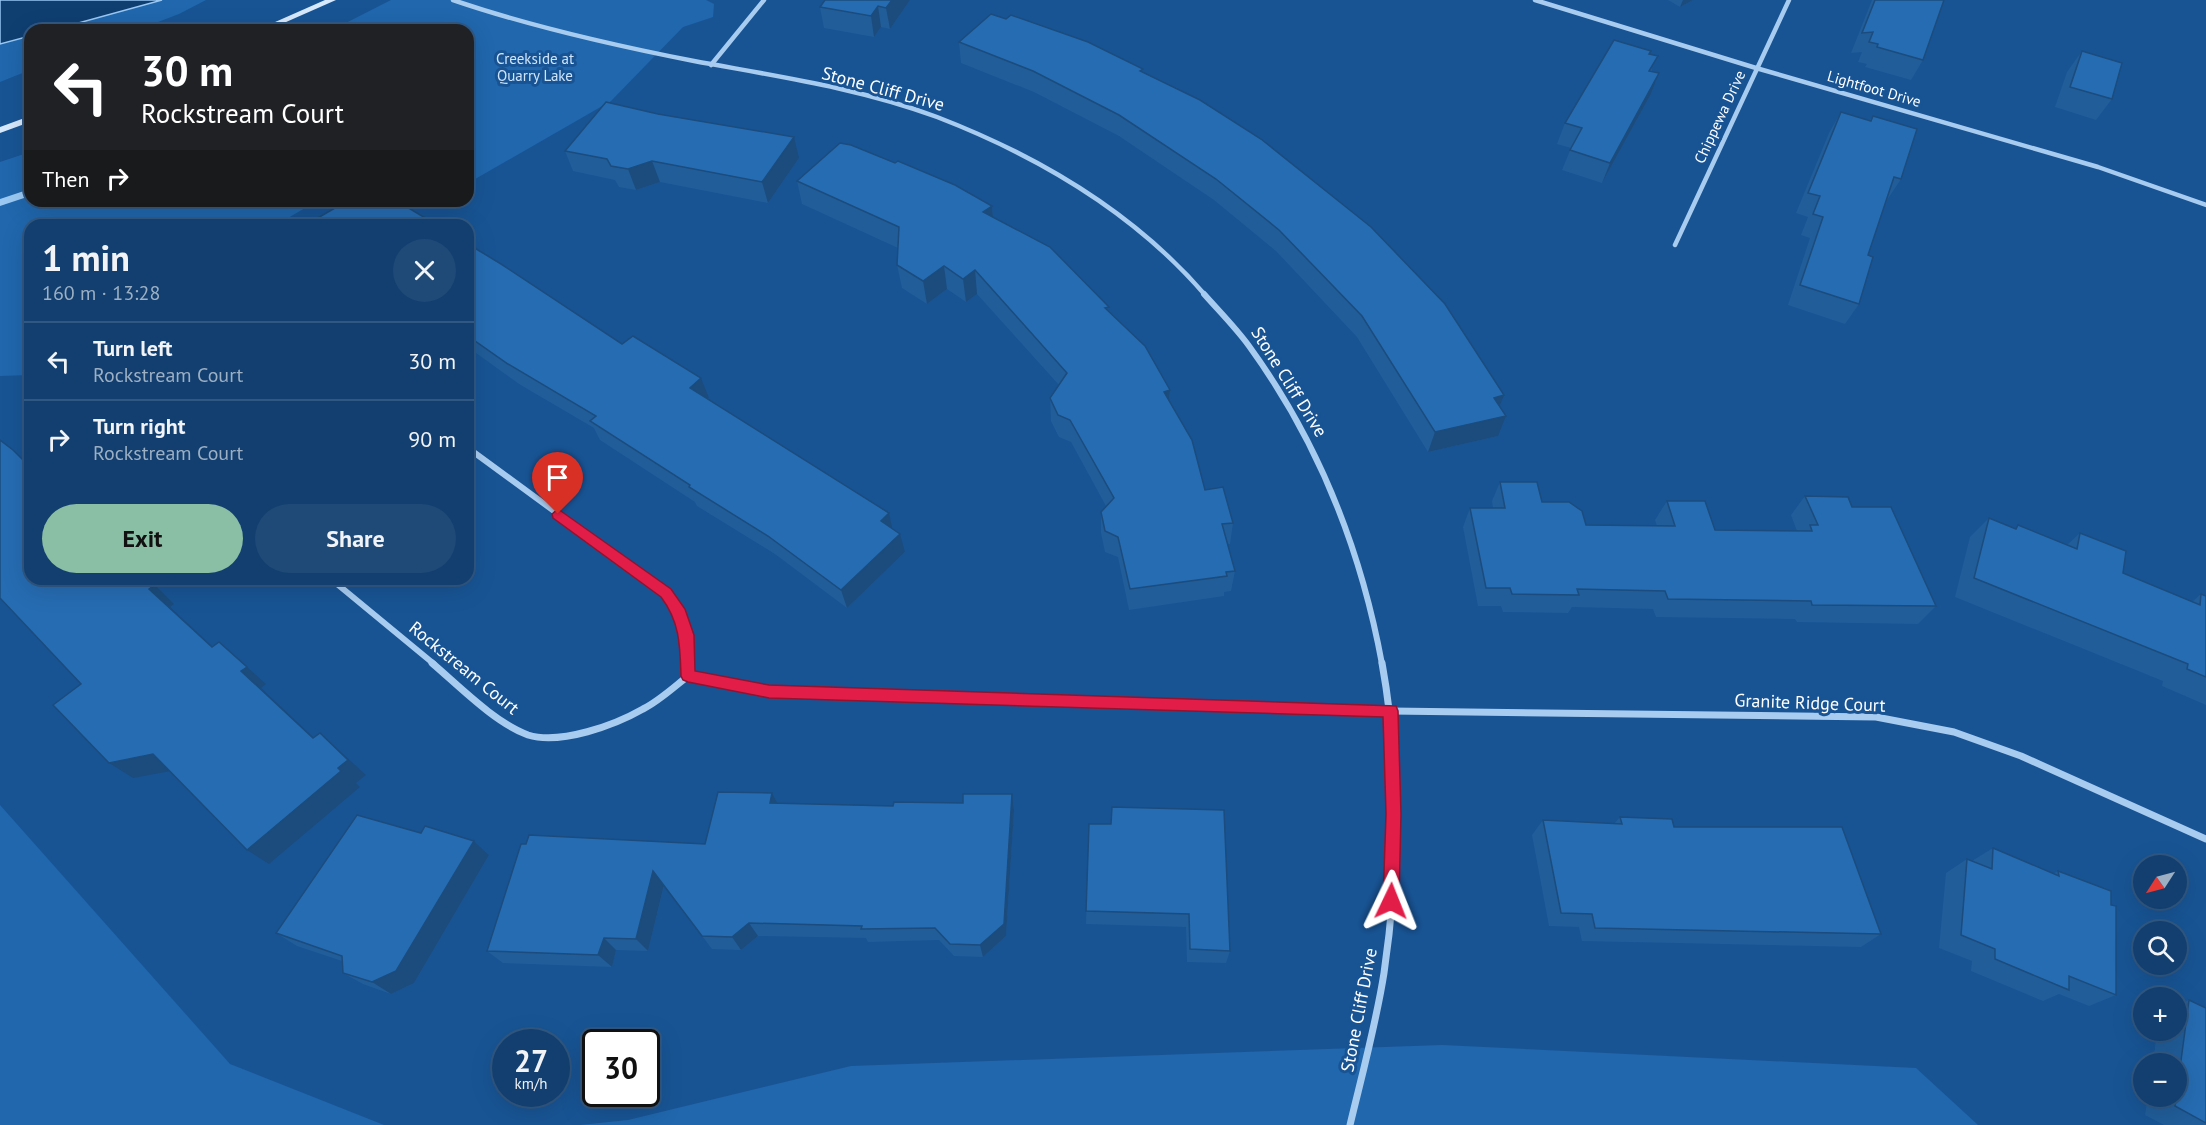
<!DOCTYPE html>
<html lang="en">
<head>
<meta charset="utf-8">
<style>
  :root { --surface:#123f6f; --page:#1f4a77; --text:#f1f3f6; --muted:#9cafc3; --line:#315882; --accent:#8abfa5 }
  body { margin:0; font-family:"PT Sans",sans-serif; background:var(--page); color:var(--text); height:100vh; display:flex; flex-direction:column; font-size:22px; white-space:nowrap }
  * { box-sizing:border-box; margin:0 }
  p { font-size:20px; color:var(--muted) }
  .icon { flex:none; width:33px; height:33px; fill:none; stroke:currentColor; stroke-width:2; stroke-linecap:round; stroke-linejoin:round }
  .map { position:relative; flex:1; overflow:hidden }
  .sheet { position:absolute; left:24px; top:219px; width:450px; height:366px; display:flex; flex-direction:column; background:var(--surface); border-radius:18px; box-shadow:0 6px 24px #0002,0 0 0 2px var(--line) }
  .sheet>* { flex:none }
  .guide { position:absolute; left:24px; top:24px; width:450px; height:183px; border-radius:18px; box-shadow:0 6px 24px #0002,0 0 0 2px var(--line); background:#202124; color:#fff; overflow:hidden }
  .needle { width:39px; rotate:234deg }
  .buttons { position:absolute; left:2133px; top:855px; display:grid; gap:12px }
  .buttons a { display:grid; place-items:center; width:54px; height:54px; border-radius:50%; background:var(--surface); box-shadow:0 6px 24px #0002,0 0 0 2px var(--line); font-size:30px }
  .speed { position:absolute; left:492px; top:1029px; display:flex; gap:12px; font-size:30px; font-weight:700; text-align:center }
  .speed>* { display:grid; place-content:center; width:78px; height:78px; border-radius:50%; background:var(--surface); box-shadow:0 6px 24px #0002,0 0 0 2px var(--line); line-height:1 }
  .speed small { font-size:15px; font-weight:400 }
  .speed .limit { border:3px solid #111; border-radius:9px; background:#fff; color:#111 }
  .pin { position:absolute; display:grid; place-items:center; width:51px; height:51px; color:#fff; margin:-62px -26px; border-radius:50% 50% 50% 0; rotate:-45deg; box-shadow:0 0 6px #0007 }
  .pin .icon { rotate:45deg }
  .me { position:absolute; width:66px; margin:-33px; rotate:2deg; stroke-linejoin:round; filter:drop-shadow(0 0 4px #0008) }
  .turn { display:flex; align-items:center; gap:21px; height:126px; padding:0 18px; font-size:27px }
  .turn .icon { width:78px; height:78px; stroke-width:2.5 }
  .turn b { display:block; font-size:42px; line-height:51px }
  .then { display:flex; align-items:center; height:57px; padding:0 18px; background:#0003; gap:12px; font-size:22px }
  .round { display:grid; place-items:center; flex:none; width:63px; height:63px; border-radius:32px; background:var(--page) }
  .head { display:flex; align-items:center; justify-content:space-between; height:102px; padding:0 18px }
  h1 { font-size:36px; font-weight:700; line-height:45px }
  .button { display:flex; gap:12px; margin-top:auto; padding:12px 18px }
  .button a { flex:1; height:69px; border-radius:36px; background:var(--accent); color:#111; font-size:24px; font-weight:700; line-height:69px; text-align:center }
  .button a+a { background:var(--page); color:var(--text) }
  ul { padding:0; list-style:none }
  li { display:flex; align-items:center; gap:18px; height:78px; padding:0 18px; border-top:2px solid var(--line) }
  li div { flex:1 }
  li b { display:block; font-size:22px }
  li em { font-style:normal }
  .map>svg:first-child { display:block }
  .green { fill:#2067ad }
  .water { fill:#0f3e71; stroke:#9ac8f3; stroke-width:1.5 }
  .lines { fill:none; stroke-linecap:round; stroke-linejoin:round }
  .stream { fill:#9ac8f3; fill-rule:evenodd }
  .street-far2 { stroke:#a8ccf0; stroke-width:4.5 }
  .street-far1 { stroke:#a8ccf0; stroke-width:6 }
  .street { stroke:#a8ccf0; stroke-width:7 }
  .secondary { fill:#d6e8fb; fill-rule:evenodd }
  .wall { fill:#215d99 }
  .shaded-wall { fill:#1b4c7d }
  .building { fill:#266cb2; stroke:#1b4c7d; stroke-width:1.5 }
  .route { fill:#e11d48; stroke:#92132f; stroke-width:1.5 }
  .labels { text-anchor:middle; stroke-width:6; stroke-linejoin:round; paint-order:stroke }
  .far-park-label { font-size:15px; fill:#cfe5fb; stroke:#185494 }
  .far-street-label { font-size:15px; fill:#fff; stroke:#185494 }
  .street-label { font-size:18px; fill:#fff; stroke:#185494 }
</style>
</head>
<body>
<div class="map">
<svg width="2206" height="1125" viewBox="0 0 2206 1125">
  <rect width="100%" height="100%" fill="#185494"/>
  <g class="green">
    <path d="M 0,0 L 206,0 L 179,14 L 137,30 L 30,30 L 30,70 L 0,82 Z"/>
    <path d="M 391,0 L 706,0 L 714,4 L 713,17 L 683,27 L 611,101 L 470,182 L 468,181 L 468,30 L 332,30 Z"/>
    <path d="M 30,152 L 30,201 L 317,201 L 276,225 L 30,225 L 30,375 L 0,376 L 0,162 Z"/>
    <path d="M 0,805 L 230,1064 L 384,1125 L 0,1125 Z"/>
    <path d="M 1442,1045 L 1916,1068 L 1978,1125 L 580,1125 L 628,1120 L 851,1066 Z"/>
  </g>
  <path class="water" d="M 0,0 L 162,0 L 53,30 L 30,30 L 30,36 L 0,44 Z"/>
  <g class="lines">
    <path class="stream" d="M 30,189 L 30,196 L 0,206 L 0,199 Z"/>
    <g class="street-far2">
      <path d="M 453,0 C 532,27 612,45 694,61 C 775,76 860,88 937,117 C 1038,156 1135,213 1206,296"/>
      <path d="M 1535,0 L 1756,68 L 2098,167 L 2206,205"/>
      <path d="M 711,65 L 764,0"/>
      <path d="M 1675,245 L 1789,0"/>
    </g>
    <g class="street-far1">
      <path d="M 1204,294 C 1219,311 1236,328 1249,346 C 1318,441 1361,550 1382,664"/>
      <path d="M 468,448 L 666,593 L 682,623 L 688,664"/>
      <path d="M 331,579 L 434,664"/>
    </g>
    <g class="street">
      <path d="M 432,663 C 459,686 495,723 528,735 C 561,745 615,725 643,709 C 659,701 674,687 688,676 L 769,691 L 1391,711 L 1876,717 L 1954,732 L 2021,756 L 2206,839"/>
      <path d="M 688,663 L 688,676"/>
      <path d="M 1350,1125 C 1362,1075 1376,1024 1384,973 C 1399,873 1400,762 1382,663"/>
    </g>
    <g class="secondary">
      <path d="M 325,0 L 336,0 L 268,30 L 257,30 Z"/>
      <path d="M 30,116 L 30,122 L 0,133 L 0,127 Z"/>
    </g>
  </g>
  <g class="wall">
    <path d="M 825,0 L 910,0 L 890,29 L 881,27 L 874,37 L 824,28 L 820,7 Z"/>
    <path d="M 1668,0 L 1693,0 L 1680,7 Z"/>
    <path d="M 1872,0 L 1944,0 L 1923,60 L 1911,80 L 1865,67 L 1867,64 L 1858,62 L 1862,52 L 1851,53 Z"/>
    <path d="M 959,42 L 1143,73 L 1499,406 L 1498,436 L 1428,452 L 1357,337 L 1276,251 L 1214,200 L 1119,136 L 1034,92 L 961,63 Z"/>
    <path d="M 2082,51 L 2112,99 L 2096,120 L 2055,107 L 2067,72 Z"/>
    <path d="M 1650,54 L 1652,71 L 1659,73 L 1651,94 L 1602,183 L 1562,170 L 1571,148 L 1557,144 L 1565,123 Z"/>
    <path d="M 1841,112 L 1870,120 L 1873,116 L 1901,179 L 1887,200 L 1868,255 L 1859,304 L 1845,324 L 1788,305 L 1810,238 L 1801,235 L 1808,217 L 1796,213 L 1829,133 Z"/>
    <path d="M 565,151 L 799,158 L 768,203 L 660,182 L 636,190 L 619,187 L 615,180 L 573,171 Z"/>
    <path d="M 797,181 L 992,206 L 993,217 L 1108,311 L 1170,390 L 1169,400 L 1205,490 L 1233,523 L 1230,544 L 1227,544 L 1235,571 L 1231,591 L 1224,592 L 1224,596 L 1129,610 L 1118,557 L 1105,552 L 1101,533 L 1101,512 L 1106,506 L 1071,442 L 1059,437 L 1051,421 L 1050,398 L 1059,385 L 977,294 L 966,302 L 947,289 L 927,304 L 902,288 L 897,265 L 898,248 L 802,204 Z"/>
    <path d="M 468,244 L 622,344 L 709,398 L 708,399 L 893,529 L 905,552 L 847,608 L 775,554 L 697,506 L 695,502 L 600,440 L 594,428 L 519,384 L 476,353 L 468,342 Z"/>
    <path d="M 1500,482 L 1586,525 L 1657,526 L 1655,520 L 1667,501 L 1715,530 L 1797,531 L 1791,515 L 1805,496 L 1852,507 L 1936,606 L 1918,624 L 1797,622 L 1795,619 L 1656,617 L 1653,609 L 1572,607 L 1568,613 L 1503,612 L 1501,606 L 1478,606 L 1463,527 L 1470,508 L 1493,508 L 1492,501 Z"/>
    <path d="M 1989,518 L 2015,529 L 2018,525 L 2067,545 L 2080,533 L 2123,573 L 2192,602 L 2201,594 L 2206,596 L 2206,705 L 2162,686 L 2163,681 L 1955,597 L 1970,537 Z"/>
    <path d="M 772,793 L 777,803 L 893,806 L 963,803 L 1012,794 L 1014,810 L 1006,936 L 983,957 L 954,956 L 939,940 L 868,942 L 866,938 L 758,936 L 741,950 L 712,949 L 664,886 L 648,951 L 616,950 L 612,967 L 503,963 L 487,951 L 705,844 Z"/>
    <path d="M 1620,817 L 1674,827 L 1881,934 L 1861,947 L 1582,941 L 1579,927 L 1549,926 L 1532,835 L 1543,820 L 1614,824 Z"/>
    <path d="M 1089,824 L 1230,951 L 1226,963 L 1187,962 L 1186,927 L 1086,924 Z"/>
    <path d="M 421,833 L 474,841 L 489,855 L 414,983 L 391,994 L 363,984 L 343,973 L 342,961 L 297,946 L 276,933 Z"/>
    <path d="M 1993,848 L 2053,874 L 2058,871 L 2111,905 L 2116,995 L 2089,1006 L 2059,994 L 2043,1001 L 1971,971 L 1972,961 L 1939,948 L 1946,873 L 1967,859 L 1972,861 Z"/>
    <path d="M 2189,1000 L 2206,1008 L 2206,1125 L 2164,1125 L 2145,1115 L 2148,1096 L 2176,1096 L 2176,1064 L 2153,1064 L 2157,1030 L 2176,1030 L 2176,1005 Z"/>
  </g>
  <g class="shaded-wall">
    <path d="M 892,0 L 910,0 L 890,29 L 886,8 Z"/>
    <path d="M 1683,0 L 1693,0 L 1680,7 Z"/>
    <path d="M 878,6 L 881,27 L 874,37 L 871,16 Z"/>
    <path d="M 1659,73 L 1651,94 L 1602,183 L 1610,163 Z"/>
    <path d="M 794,137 L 799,158 L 768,203 L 762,182 Z"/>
    <path d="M 652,161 L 660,182 L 636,190 L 628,169 Z"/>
    <path d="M 992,206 L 994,230 L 983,212 Z"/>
    <path d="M 944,266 L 947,289 L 927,304 L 923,281 Z"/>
    <path d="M 975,270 L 977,294 L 966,302 L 963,279 Z"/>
    <path d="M 701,378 L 709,398 L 698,407 L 690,388 Z"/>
    <path d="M 1170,390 L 1168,412 L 1164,392 Z"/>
    <path d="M 1504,395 L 1496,415 L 1494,398 Z"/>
    <path d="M 1506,416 L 1498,436 L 1428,452 L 1435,432 Z"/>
    <path d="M 889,513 L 893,532 L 881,521 Z"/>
    <path d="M 900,534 L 905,552 L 847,608 L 841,590 Z"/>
    <path d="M 147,579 L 149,579 L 174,604 L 170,607 L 232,665 L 212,647 L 149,589 Z"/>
    <path d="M 219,642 L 266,684 L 261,688 L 331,754 L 313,738 L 241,671 Z"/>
    <path d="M 320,733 L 366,775 L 356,783 L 360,787 L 269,864 L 247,850 Z"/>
    <path d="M 153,754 L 176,770 L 133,778 L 109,763 Z"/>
    <path d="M 772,793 L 780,808 L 770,803 Z"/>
    <path d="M 1012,794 L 1014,810 L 1006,936 L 983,957 L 980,945 Z"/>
    <path d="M 474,841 L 489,855 L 414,983 L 391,994 L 372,982 Z"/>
    <path d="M 653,871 L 664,885 L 648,951 L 636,939 Z"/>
    <path d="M 749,923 L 758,936 L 741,950 L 732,937 Z"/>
    <path d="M 604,938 L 616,950 L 612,967 L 598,955 Z"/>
  </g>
  <g class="building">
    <path d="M 825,0 L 892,0 L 886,8 L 878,6 L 871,16 L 820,7 Z"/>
    <path d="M 1875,0 L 1944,0 L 1923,60 L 1877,47 L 1878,44 L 1869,42 L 1873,32 L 1862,33 Z"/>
    <path d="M 991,14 L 1006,19 L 1011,15 L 1088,42 L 1143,69 L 1140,71 L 1200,100 L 1261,139 L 1371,227 L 1445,304 L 1504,395 L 1494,398 L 1506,416 L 1435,432 L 1362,316 L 1279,230 L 1216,179 L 1119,115 L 1033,71 L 959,42 Z"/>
    <path d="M 1614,40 L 1651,51 L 1649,54 L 1658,56 L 1649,71 L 1659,73 L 1610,163 L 1570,150 L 1582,128 L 1565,123 Z"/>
    <path d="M 2082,51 L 2122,63 L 2112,99 L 2070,87 Z"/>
    <path d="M 606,102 L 658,114 L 794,137 L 762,182 L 652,161 L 628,169 L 611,166 L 607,159 L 565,151 Z"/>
    <path d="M 1841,112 L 1871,121 L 1873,116 L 1917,129 L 1901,179 L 1894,177 L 1868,255 L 1873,257 L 1859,304 L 1800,285 L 1823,217 L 1813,214 L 1820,196 L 1808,193 Z"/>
    <path d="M 840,143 L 851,145 L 895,163 L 898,161 L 955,185 L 992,206 L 983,212 L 1050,247 L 1109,307 L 1105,308 L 1145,346 L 1170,390 L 1164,392 L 1192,440 L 1205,490 L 1223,487 L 1233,523 L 1222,524 L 1235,571 L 1226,572 L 1227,576 L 1130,589 L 1118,537 L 1105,531 L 1101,512 L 1114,498 L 1070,420 L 1058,415 L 1050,398 L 1067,373 L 975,270 L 963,279 L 944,266 L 923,281 L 897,265 L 899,227 L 797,181 Z"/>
    <path d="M 347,201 L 397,201 L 437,225 L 311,225 L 309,223 Z"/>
    <path d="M 468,244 L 501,264 L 622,344 L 633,336 L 701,378 L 690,388 L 889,513 L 881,521 L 900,534 L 841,590 L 768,536 L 689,487 L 690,485 L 590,421 L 596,416 L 508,364 L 468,336 Z"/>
    <path d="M 0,440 L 13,450 L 30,467 L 30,579 L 147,579 L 153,586 L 149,589 L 212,647 L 219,642 L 247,667 L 241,671 L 313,738 L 320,733 L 348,760 L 338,768 L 341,771 L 247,850 L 153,754 L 109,763 L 53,705 L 81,684 L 0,598 Z"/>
    <path d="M 1500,482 L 1537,482 L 1542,502 L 1569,502 L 1582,511 L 1586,525 L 1675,526 L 1667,501 L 1705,501 L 1715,530 L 1812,531 L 1810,525 L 1818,525 L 1805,496 L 1848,497 L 1852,507 L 1891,507 L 1936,606 L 1812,605 L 1811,601 L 1668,599 L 1665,591 L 1577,589 L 1579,595 L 1512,594 L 1510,588 L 1486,588 L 1470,508 L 1505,508 Z"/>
    <path d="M 1989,518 L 2016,529 L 2018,525 L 2077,549 L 2080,533 L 2126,551 L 2123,573 L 2200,605 L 2201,594 L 2206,596 L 2206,677 L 2187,669 L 2188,664 L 1974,578 Z"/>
    <path d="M 718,792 L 772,793 L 770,803 L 893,806 L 894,802 L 963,803 L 963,794 L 1012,794 L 1004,924 L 980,945 L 950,944 L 935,928 L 861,929 L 862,926 L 749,923 L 732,937 L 702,936 L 653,871 L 636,939 L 604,938 L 598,955 L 487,951 L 521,844 L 526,844 L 529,835 L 705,844 Z"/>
    <path d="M 1112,807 L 1224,810 L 1230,951 L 1190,949 L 1189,914 L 1086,911 L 1089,824 L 1111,824 Z"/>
    <path d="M 357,815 L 421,833 L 425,826 L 474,841 L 396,971 L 372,982 L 343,973 L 342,956 L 276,933 Z"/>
    <path d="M 1620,817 L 1672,819 L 1674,827 L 1842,827 L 1881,934 L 1595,928 L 1592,914 L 1561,913 L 1543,820 L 1622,824 Z"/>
    <path d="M 1993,848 L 2059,876 L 2058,871 L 2111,891 L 2111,905 L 2116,906 L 2116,995 L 2069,976 L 2069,990 L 1995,959 L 1995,949 L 1961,935 L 1967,859 L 1992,869 Z"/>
    <path d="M 2189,1000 L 2206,1008 L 2206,1123 L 2175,1106 Z"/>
  </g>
  <path class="route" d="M 558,509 L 671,589 L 685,609 L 694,635 L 695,671 L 769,685 L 1396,706 L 1398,711 L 1401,814 L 1399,901 L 1397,907 L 1391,909 L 1385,907 L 1383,901 L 1386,814 L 1383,717 L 769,698 L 688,682 L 683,680 L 681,676 C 680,646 680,622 661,597 L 553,518 L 552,514 Z"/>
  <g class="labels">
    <g class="far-park-label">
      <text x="535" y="64">Creekside at<tspan x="535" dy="17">Quarry Lake</tspan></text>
    </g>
    <g class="far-street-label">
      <text transform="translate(1874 89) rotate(16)" y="5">Lightfoot Drive</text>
      <text transform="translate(1720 117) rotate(-65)" y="5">Chippewa Drive</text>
    </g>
    <g class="street-label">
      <text transform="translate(883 89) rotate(15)" y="6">Stone Cliff Drive</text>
      <text transform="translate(1289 382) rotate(58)" y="6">Stone Cliff Drive</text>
      <text transform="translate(464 668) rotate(39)" y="6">Rockstream Court</text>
      <text transform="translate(1810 703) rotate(2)" y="6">Granite Ridge Court</text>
      <text transform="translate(1359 1010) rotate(-79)" y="6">Stone Cliff Drive</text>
    </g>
  </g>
</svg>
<div class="buttons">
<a><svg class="needle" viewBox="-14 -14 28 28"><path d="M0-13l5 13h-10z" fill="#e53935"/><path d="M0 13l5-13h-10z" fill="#9cafc3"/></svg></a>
<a><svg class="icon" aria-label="search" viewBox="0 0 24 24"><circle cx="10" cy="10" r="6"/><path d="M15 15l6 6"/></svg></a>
<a>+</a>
<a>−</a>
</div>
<div class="speed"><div>27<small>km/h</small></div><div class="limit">30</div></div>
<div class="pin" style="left:558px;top:514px;background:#d93025"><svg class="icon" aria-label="arrive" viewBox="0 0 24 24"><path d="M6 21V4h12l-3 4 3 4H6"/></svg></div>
<svg class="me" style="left:1391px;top:901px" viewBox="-20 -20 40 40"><path d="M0-17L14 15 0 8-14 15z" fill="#e11d48" stroke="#fff" stroke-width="4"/></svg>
<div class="guide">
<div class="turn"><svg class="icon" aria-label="left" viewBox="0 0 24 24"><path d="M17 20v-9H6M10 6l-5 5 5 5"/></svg><div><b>30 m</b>Rockstream Court</div></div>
<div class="then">Then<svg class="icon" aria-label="right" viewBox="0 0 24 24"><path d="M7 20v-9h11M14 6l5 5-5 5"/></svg></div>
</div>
<section class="sheet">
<div class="head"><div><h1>1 min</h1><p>160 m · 13:28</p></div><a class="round"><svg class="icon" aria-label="close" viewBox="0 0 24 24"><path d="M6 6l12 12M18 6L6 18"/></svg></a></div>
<ul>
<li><svg class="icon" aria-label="left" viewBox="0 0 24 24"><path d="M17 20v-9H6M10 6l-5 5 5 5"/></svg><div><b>Turn left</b><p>Rockstream Court</p></div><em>30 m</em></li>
<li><svg class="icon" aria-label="right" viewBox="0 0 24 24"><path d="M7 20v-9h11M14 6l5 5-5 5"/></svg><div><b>Turn right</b><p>Rockstream Court</p></div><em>90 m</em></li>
</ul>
<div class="button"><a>Exit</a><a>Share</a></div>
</section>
</div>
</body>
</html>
